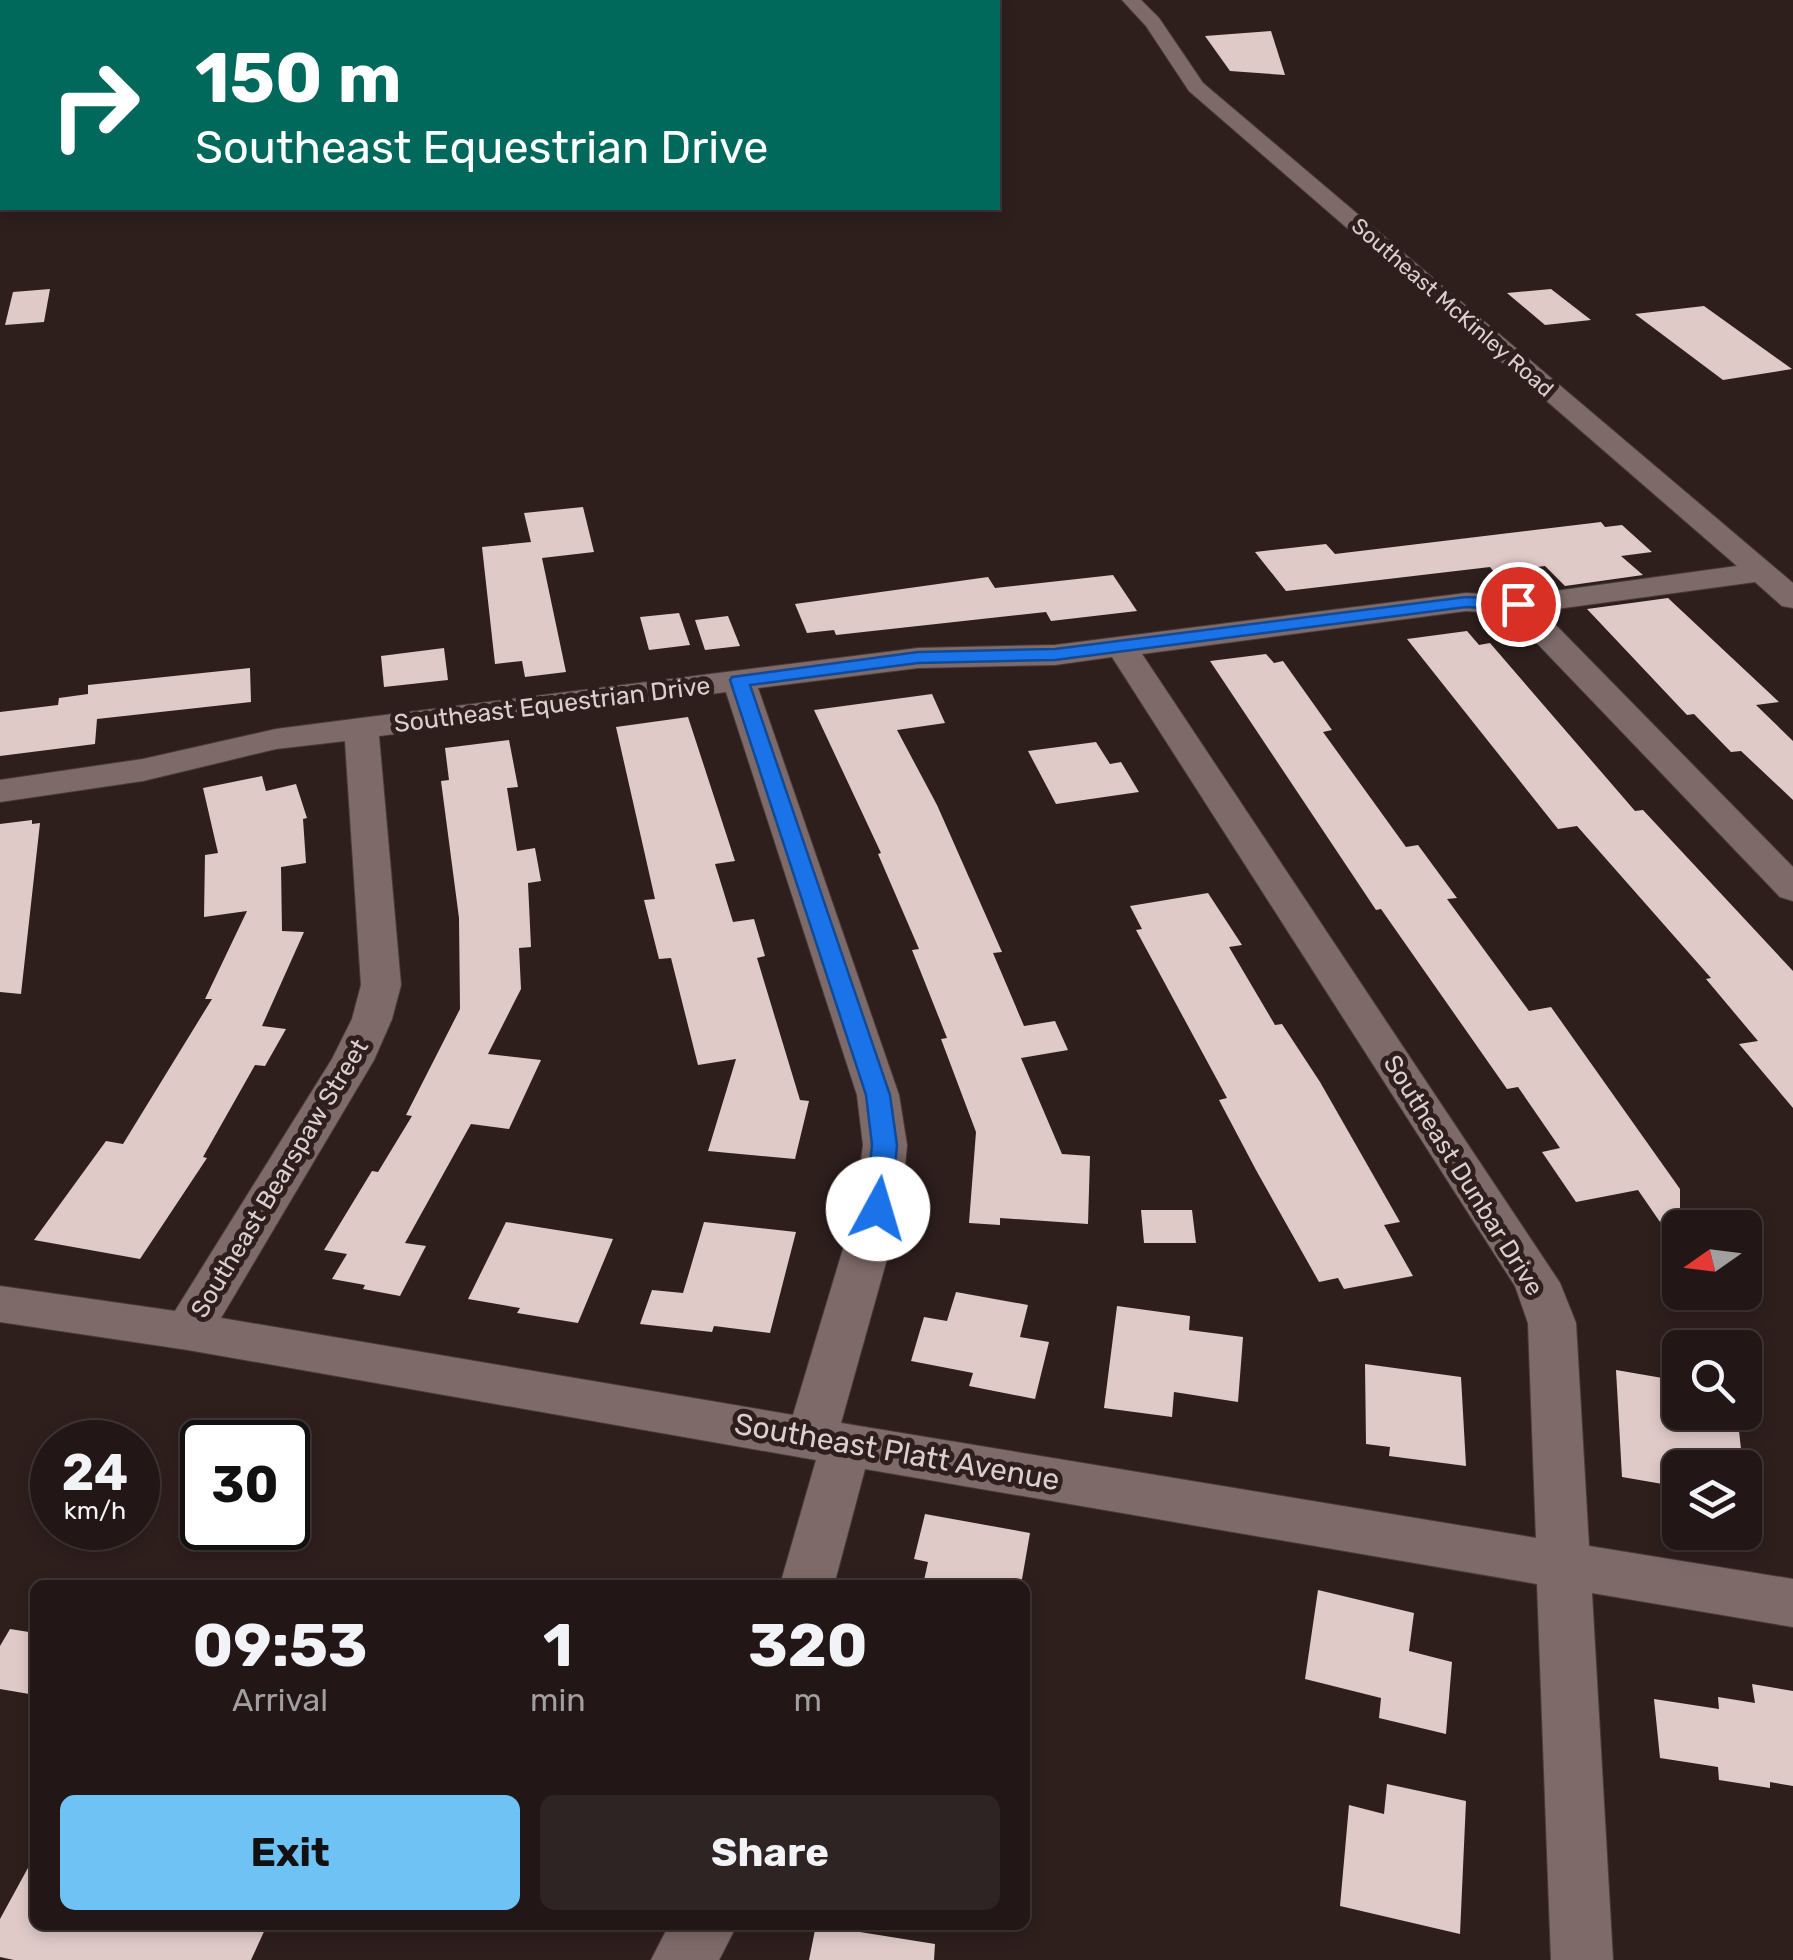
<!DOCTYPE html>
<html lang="en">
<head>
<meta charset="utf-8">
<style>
  :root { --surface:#221716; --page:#2e2423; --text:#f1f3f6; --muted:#a29fa1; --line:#3f3635; --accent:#6fc2f4 }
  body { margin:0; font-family:Rubik,sans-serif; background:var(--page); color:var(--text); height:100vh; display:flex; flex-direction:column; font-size:38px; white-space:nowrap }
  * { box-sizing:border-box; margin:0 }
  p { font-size:32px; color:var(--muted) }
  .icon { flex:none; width:55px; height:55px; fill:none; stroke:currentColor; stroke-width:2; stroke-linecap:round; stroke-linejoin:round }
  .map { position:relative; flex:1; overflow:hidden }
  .details { position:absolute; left:30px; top:1580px; width:1000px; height:350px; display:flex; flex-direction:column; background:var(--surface); border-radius:15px; box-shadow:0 5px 15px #0003,0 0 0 2px var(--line) }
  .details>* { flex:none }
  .top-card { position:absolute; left:0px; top:0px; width:1000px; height:210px; box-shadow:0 5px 15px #0003,0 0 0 2px var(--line); background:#00695c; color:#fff; overflow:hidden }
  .needle { width:65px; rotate:256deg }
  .tools { position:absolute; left:1662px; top:1210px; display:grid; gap:20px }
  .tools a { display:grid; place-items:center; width:100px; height:100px; border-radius:15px; background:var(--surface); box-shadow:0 5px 15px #0003,0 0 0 2px var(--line); font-size:50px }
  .speed { position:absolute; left:30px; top:1420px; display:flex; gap:20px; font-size:50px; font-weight:700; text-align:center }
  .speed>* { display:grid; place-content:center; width:130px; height:130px; border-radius:50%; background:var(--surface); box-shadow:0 5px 15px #0003,0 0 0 2px var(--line); line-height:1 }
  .speed small { font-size:25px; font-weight:400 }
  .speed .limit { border:5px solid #111; border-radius:15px; background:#fff; color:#111 }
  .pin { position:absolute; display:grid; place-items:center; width:85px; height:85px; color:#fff; margin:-42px; border:5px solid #fff; border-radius:50%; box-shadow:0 2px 10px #0007 }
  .me { position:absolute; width:110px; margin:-55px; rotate:6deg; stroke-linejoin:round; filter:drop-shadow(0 0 8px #0008) }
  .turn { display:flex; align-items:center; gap:35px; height:210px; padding:0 30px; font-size:45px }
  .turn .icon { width:130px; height:130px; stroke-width:2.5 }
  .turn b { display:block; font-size:70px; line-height:85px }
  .eta { display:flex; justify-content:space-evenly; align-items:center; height:170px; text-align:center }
  .eta b { font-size:60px; font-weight:700; line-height:70px }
  .button { display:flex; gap:20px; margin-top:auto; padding:20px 30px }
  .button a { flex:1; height:115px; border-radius:15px; background:var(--accent); color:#111; font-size:40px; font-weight:700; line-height:115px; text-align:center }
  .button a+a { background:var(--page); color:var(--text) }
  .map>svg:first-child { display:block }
  .building { fill:#dfcac8 }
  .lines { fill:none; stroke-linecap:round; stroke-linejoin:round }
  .minor-casing { stroke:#493c3b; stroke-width:2 }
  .minor { fill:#7e6b69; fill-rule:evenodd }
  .route { fill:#1a73e8; stroke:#114b97; stroke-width:2.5 }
  .labels { text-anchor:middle; stroke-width:10; stroke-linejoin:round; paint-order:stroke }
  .far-street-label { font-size:22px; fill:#dacfce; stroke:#2e1f1d }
  .street-label { font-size:25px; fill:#dacfce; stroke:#2e1f1d }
  .near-street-label { font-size:30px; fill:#dacfce; stroke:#2e1f1d }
</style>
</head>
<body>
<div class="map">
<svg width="1793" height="1960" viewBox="0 0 1793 1960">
  <rect width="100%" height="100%" fill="#2e1f1d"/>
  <g class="building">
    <path d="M 1271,31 L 1285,75 L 1230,71 L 1205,36 Z"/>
    <path d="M 50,289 L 44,322 L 5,325 L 13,292 Z"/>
    <path d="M 1551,289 L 1591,320 L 1545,325 L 1507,293 Z"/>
    <path d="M 1704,306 L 1792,369 L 1723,380 L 1635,314 Z"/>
    <path d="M 583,507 L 594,552 L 542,558 L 566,672 L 525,677 L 522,661 L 495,664 L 482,547 L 531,542 L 524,513 Z"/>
    <path d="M 1601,522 L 1605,527 L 1622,525 L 1652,552 L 1621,556 L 1643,575 L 1565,586 L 1545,566 L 1494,572 L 1490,567 L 1286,591 L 1255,552 L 1326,544 L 1335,554 Z"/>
    <path d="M 1113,575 L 1137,611 L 1051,621 L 1046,612 L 836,635 L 834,630 L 807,633 L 795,604 L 988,577 L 995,588 Z"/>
    <path d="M 1668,598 L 1779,702 L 1756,705 L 1793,741 L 1793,800 L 1741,751 L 1731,752 L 1694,714 L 1687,715 L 1587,609 Z"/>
    <path d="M 679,613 L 690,645 L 649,650 L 640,617 Z"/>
    <path d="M 728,616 L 740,646 L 705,650 L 695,620 Z"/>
    <path d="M 1467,631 L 1479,645 L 1490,643 L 1635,811 L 1643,810 L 1793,971 L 1793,1108 L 1739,1044 L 1758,1041 L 1706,979 L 1711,978 L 1577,826 L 1558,829 L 1407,639 Z"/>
    <path d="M 444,648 L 448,680 L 384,687 L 381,656 Z"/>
    <path d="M 1266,654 L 1274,663 L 1283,661 L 1332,730 L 1323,732 L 1406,847 L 1418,845 L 1457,898 L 1447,899 L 1529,1011 L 1551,1007 L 1680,1189 L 1680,1251 L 1638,1190 L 1576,1202 L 1542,1152 L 1560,1148 L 1518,1087 L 1507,1089 L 1381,909 L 1376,910 L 1210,661 Z"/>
    <path d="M 250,668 L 251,702 L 97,719 L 95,744 L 0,756 L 0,712 L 58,705 L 59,698 L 88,694 L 88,685 Z"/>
    <path d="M 932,694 L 945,723 L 897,730 L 937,805 L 1002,952 L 993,953 L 1024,1026 L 1055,1021 L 1068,1050 L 1021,1058 L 1062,1154 L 1090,1156 L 1088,1224 L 1000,1218 L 1000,1225 L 969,1223 L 976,1132 L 941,1039 L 947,1038 L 912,950 L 919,949 L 878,854 L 881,853 L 814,710 Z"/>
    <path d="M 688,717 L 735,861 L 715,864 L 733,922 L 754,919 L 765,956 L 757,958 L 800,1100 L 809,1101 L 795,1159 L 708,1151 L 736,1059 L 698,1065 L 671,958 L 659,959 L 644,900 L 655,899 L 616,727 Z"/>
    <path d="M 509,740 L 518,787 L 507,788 L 517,851 L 535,848 L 541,881 L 528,883 L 531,947 L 519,948 L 521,989 L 488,1054 L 541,1060 L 509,1129 L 471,1124 L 405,1243 L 426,1246 L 400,1296 L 363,1289 L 365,1285 L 332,1279 L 347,1254 L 324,1250 L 372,1171 L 378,1172 L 412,1116 L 406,1115 L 460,1009 L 459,918 L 441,781 L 449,780 L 445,748 Z"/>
    <path d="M 1096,742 L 1110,764 L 1121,762 L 1139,792 L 1056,804 L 1028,751 Z"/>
    <path d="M 262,776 L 266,791 L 296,784 L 307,818 L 303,819 L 306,863 L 281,867 L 282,931 L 304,932 L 262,1026 L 286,1029 L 265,1066 L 255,1065 L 203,1157 L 207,1158 L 140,1259 L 34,1240 L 106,1141 L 123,1144 L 212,999 L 205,999 L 247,911 L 204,917 L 205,855 L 218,853 L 203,788 Z"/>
    <path d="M 32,820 L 32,824 L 40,823 L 21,994 L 0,992 L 0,824 Z"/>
    <path d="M 1208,893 L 1242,945 L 1229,947 L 1275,1025 L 1282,1024 L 1320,1082 L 1400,1222 L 1384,1225 L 1413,1276 L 1344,1289 L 1338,1278 L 1319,1282 L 1256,1170 L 1219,1100 L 1227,1098 L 1136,930 L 1142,929 L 1130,906 Z"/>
    <path d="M 1141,1210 L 1192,1210 L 1196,1243 L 1144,1243 Z"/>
    <path d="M 506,1222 L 613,1239 L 578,1323 L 517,1313 L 520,1308 L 468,1299 Z"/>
    <path d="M 704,1222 L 796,1232 L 770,1333 L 714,1326 L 712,1332 L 640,1324 L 652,1290 L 683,1293 Z"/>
    <path d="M 956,1292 L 1028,1305 L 1020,1337 L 1049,1342 L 1035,1399 L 969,1386 L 973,1373 L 911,1361 L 924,1317 L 947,1321 Z"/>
    <path d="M 1117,1306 L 1190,1316 L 1189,1330 L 1243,1337 L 1238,1402 L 1174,1392 L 1172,1417 L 1104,1408 Z"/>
    <path d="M 1365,1364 L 1461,1377 L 1466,1466 L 1389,1456 L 1390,1447 L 1366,1444 Z"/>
    <path d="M 1616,1370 L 1680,1381 L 1680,1412 L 1737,1412 L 1743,1468 L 1680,1468 L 1680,1487 L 1622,1477 Z"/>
    <path d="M 925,1514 L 1030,1533 L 1021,1585 L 923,1585 L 928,1562 L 914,1559 Z"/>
    <path d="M 1318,1590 L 1414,1613 L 1409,1651 L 1452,1662 L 1446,1734 L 1379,1718 L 1381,1698 L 1305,1679 Z"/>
    <path d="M 10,1629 L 35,1633 L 35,1695 L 0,1689 L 0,1646 Z"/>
    <path d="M 1752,1684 L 1793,1691 L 1793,1786 L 1770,1782 L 1770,1788 L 1719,1780 L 1718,1767 L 1660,1758 L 1654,1699 L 1719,1709 L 1718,1697 L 1755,1703 Z"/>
    <path d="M 1387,1784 L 1466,1801 L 1460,1934 L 1340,1906 L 1349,1805 L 1384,1814 Z"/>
    <path d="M 35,1855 L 35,1925 L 267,1925 L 251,1960 L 14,1960 L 0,1957 L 0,1919 Z"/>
    <path d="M 816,1925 L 935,1944 L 934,1960 L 809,1960 Z"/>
  </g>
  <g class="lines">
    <defs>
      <g id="minor">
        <path d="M 1122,0 L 1141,0 L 1159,18 L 1203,83 L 1793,583 L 1793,608 L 1782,606 L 1755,582 L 1542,611 L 1793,867 L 1793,901 L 1780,897 L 1509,614 L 1466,611 L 1142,654 L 1560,1283 L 1576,1323 L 1589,1546 L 1793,1579 L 1793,1627 L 1592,1593 L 1613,1960 L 1551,1960 L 1537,1584 L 865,1469 L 834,1585 L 780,1585 L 816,1460 L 188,1350 L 0,1322 L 0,1286 L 175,1311 L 332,1059 L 352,1019 L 361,985 L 345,741 L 276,749 L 143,781 L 0,802 L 0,780 L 143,759 L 276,729 L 361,718 L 918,648 L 1055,645 L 1466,593 L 1518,596 L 1737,566 L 1189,91 L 1146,26 ZM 1112,657 L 1515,1286 L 1528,1323 L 1536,1538 L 841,1423 L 901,1209 L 907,1145 L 899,1095 L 758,688 L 918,668 L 1055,665 ZM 726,692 L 857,1095 L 863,1145 L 855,1209 L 793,1415 L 221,1318 L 374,1060 L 392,1019 L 401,985 L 379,736 Z"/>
        <rect x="0" y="5" width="2" height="11"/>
        <path d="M 669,1925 L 737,1925 L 719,1960 L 651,1960 Z"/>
      </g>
    </defs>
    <use href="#minor" class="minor-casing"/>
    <use href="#minor" class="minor"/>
  </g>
  <path class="route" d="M 1466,597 L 1518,599 L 1527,604 L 1518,610 L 1466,607 L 1055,660 L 918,663 L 750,685 L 890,1095 L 897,1145 L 891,1209 L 887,1216 L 869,1216 L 865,1209 L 872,1145 L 866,1095 L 730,680 L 732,677 L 918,652 L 1055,649 Z"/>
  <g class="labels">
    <g class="far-street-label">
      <text transform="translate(1453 307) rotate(41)" y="8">Southeast McKinley Road</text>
    </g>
    <g class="street-label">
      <text transform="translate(552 704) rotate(-7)" y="9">Southeast Equestrian Drive</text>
      <text transform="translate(1464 1175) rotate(58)" y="9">Southeast Dunbar Drive</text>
      <text transform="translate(279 1178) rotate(-59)" y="9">Southeast Bearspaw Street</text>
    </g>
    <g class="near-street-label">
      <text transform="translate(897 1452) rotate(10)" y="10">Southeast Platt Avenue</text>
    </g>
  </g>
</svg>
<div class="tools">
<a><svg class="needle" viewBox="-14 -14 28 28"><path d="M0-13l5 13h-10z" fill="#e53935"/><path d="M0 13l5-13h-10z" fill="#a29fa1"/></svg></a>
<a><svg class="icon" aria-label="search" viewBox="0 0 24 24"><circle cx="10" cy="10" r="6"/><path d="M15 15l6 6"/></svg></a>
<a><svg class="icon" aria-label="layers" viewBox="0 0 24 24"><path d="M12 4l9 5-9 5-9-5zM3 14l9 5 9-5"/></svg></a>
</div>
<div class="speed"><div>24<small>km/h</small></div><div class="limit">30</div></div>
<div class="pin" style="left:1518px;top:604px;background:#d93025"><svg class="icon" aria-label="arrive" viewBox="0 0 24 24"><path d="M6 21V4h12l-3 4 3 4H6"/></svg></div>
<svg class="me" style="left:878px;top:1209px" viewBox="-20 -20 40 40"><circle r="19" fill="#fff"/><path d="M0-13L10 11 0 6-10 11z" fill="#1a73e8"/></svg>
<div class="top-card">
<div class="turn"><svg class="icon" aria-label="right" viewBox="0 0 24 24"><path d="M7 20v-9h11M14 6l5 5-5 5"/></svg><div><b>150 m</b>Southeast Equestrian Drive</div></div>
</div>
<section class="details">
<div class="eta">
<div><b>09:53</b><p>Arrival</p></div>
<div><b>1</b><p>min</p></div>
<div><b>320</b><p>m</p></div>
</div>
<div class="button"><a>Exit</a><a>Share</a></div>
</section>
</div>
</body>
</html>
